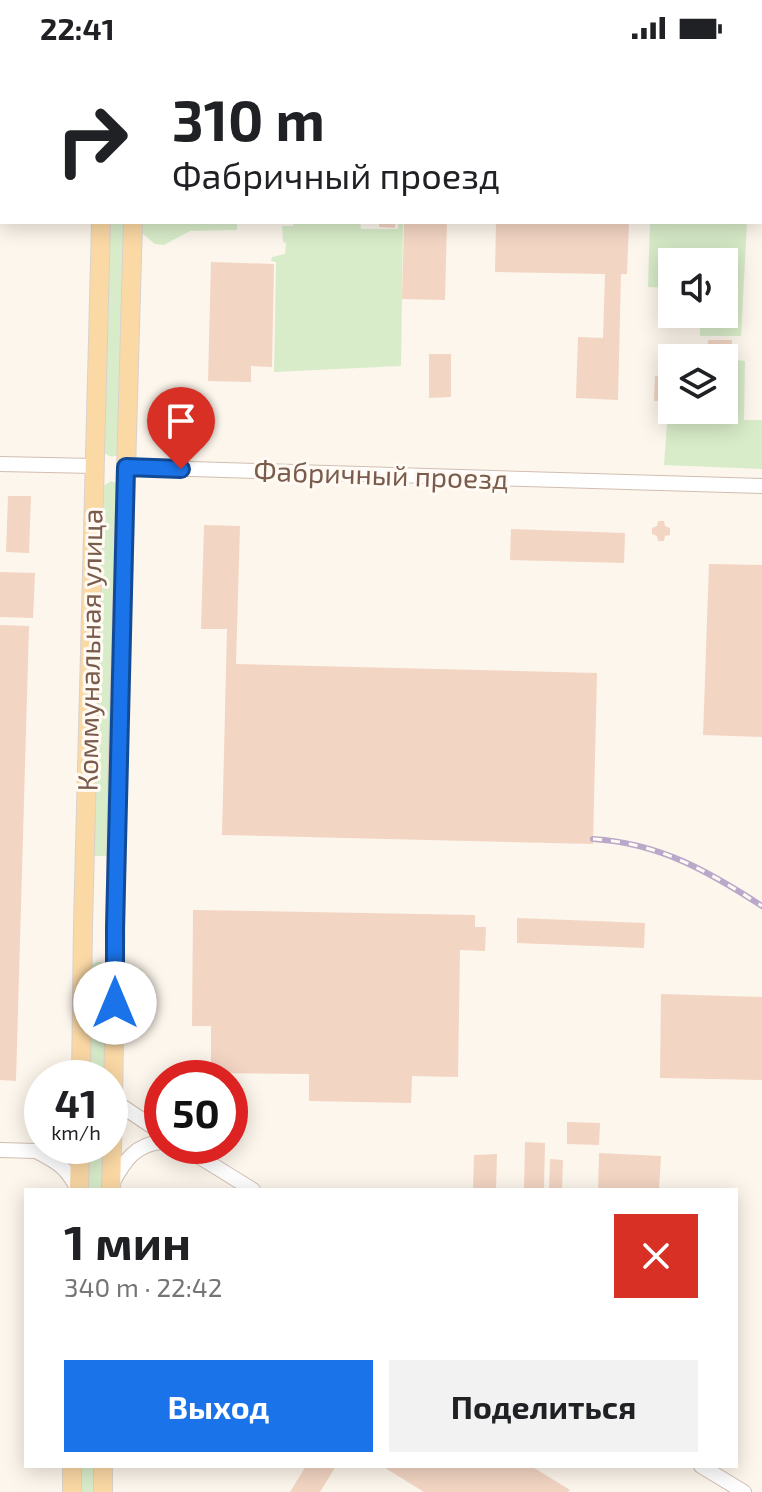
<!DOCTYPE html>
<html lang="ru">
<head>
<meta charset="utf-8">
<style>
  :root { --surface:#fff; --page:#f2f2f2; --text:#202124; --muted:#757577; --accent:#1a73e8 }
  body { margin:0; font-family:"Exo 2",sans-serif; background:var(--page); color:var(--text); height:100vh; display:flex; flex-direction:column; font-size:30px; white-space:nowrap }
  * { box-sizing:border-box; margin:0 }
  p { font-size:26px; color:var(--muted) }
  .icon { flex:none; width:44px; height:44px; fill:none; stroke:currentColor; stroke-width:2; stroke-linecap:round; stroke-linejoin:round }
  .map { position:relative; flex:1; overflow:hidden }
  .details { position:absolute; left:24px; top:1132px; width:714px; height:280px; display:flex; flex-direction:column; background:var(--surface); border-radius:0px; box-shadow:0 4px 20px #0003 }
  .details>* { flex:none }
  .top-card { position:absolute; left:0px; top:0px; width:762px; height:168px; box-shadow:0 4px 20px #0003; background:#fff; color:var(--text); overflow:hidden }
  .fabs { position:absolute; left:658px; top:192px; display:grid; gap:16px }
  .fabs a { display:grid; place-items:center; width:80px; height:80px; border-radius:0px; background:var(--surface); box-shadow:0 4px 20px #0003; font-size:40px }
  .speed { position:absolute; left:24px; top:1004px; display:flex; gap:16px; font-size:40px; font-weight:700; text-align:center }
  .speed>* { display:grid; place-content:center; width:104px; height:104px; border-radius:50%; background:var(--surface); box-shadow:0 4px 20px #0003; line-height:1 }
  .speed small { font-size:20px; font-weight:400 }
  .speed .limit { border:12px solid #d22; background:#fff; color:#111 }
  .pin { position:absolute; display:grid; place-items:center; width:68px; height:68px; color:#fff; margin:-82px -34px; border-radius:50% 50% 50% 0; rotate:-45deg; box-shadow:0 0 8px #0007 }
  .pin .icon { rotate:45deg }
  .me { position:absolute; width:88px; margin:-44px; rotate:0deg; stroke-linejoin:round; filter:drop-shadow(0 0 6px #0008) }
  .turn { display:flex; align-items:center; gap:28px; height:168px; padding:0 40px; font-size:36px }
  .turn .icon { width:104px; height:104px; stroke-width:2.5 }
  .turn b { display:block; font-size:56px; line-height:68px }
  .round { display:grid; place-items:center; flex:none; width:84px; height:84px; border-radius:0px; background:var(--page) }
  .summary { display:flex; align-items:center; justify-content:space-between; height:136px; padding:0 40px }
  h1 { font-size:48px; font-weight:700; line-height:60px }
  .cta { display:flex; gap:16px; margin-top:auto; padding:16px 40px }
  .cta a { flex:1; height:92px; border-radius:0px; background:var(--accent); color:#fff; font-size:32px; font-weight:700; line-height:92px; text-align:center }
  .cta a+a { background:var(--page); color:var(--text) }
  .status { display:flex; justify-content:space-between; align-items:center; height:56px; padding:0 40px; background:var(--surface); direction:ltr }
  .status svg { height:22px; fill:currentColor }
  .map>svg:first-child { display:block }
  .green { fill:#d8ecc9 }
  .building { fill:#f3d5c3 }
  .lines { fill:none; stroke-linecap:round; stroke-linejoin:round }
  .minor-casing { stroke:#d1beb0; stroke-width:16 }
  .major-casing { stroke:#dad1cd; stroke-width:20 }
  .minor { stroke:#fff; stroke-width:14 }
  .major { stroke:#fbd9a5; stroke-width:18 }
  .rail-casing { stroke:#b9a8c9; stroke-width:6 }
  .rail { stroke:#fffaf3; stroke-width:3; stroke-dasharray:9; stroke-linecap:butt }
  .route-casing { stroke:#114b97; stroke-width:20 }
  .route { stroke:#1a73e8; stroke-width:14 }
  .labels { text-anchor:middle; stroke-width:6; stroke-linejoin:round; paint-order:stroke }
  .street-label { font-size:28px; fill:#7a5c4d; stroke:#fffaf3 }
</style>
</head>
<body>
<div class="status"><b>22:41</b><svg viewBox="0 0 49 12"><path d="M0 12V9h3v3zM5 12V6h3v6zM10 12V3h3v9zM15 12V0h3v12zM26 1h20v11H26zM47 4h2v5h-2z"/></svg></div>
<div class="map">
<svg width="762" height="1436" viewBox="0 0 762 1436">
  <rect width="100%" height="100%" fill="#fdf6ec"/>
  <g class="green">
    <path d="M 212,0 L 587,0 L 587,2 L 213,2 Z"/>
    <path d="M 108,166 L 127,166 L 119,398 C 113,402 108,401 104,396 Z"/>
    <path d="M 142,166 L 237,166 L 237,174 L 190,175 L 164,189 L 155,188 L 142,177 Z"/>
    <path d="M 293,166 L 360,166 L 361,173 L 398,173 L 399,166 L 403,166 L 401,310 L 274,316 L 276,206 L 271,205 L 272,201 L 285,198 L 286,187 L 283,186 L 282,170 L 293,170 Z"/>
    <path d="M 650,166 L 747,166 L 741,280 L 700,280 L 700,258 L 724,258 L 724,206 L 672,206 L 672,232 L 648,231 Z"/>
    <path d="M 736,304 L 745,305 L 744,364 L 762,364 L 762,413 L 664,409 L 668,354 L 735,356 Z"/>
    <path d="M 111,425 L 118,428 L 111,800 L 91,800 L 102,431 Z"/>
    <path d="M 97,906 L 101,906 L 107,911 L 106,1022 L 86,1022 L 89,910 Z"/>
    <path d="M 85,1090 L 105,1090 L 104,1134 L 84,1134 Z"/>
    <rect x="78" y="1410" width="20" height="26"/>
  </g>
  <g class="building">
    <path d="M 379,166 L 395,166 L 395,172 L 379,171 Z"/>
    <path d="M 404,166 L 447,166 L 445,244 L 402,243 Z"/>
    <path d="M 496,166 L 629,166 L 627,218 L 621,218 L 618,344 L 576,342 L 578,281 L 603,282 L 605,218 L 495,216 Z"/>
    <path d="M 211,206 L 274,208 L 272,311 L 251,310 L 251,326 L 208,325 Z"/>
    <path d="M 708,284 L 732,284 L 731,347 L 724,346 L 724,302 L 707,302 Z"/>
    <path d="M 429,298 L 451,298 L 451,341 L 429,342 Z"/>
    <path d="M 655,320 L 672,321 L 672,345 L 654,345 Z"/>
    <path d="M 8,440 L 31,440 L 29,497 L 6,496 Z"/>
    <path d="M 658,465 L 664,465 L 665,470 L 670,472 L 670,479 L 665,480 L 664,485 L 658,485 L 657,480 L 652,478 L 652,472 L 657,470 Z"/>
    <path d="M 204,469 L 240,470 L 236,608 L 597,617 L 593,788 L 222,779 L 227,573 L 201,573 Z"/>
    <path d="M 511,473 L 625,477 L 624,507 L 510,504 Z"/>
    <path d="M 709,508 L 762,509 L 762,681 L 703,679 Z"/>
    <path d="M 0,516 L 35,517 L 33,562 L 0,561 Z"/>
    <path d="M 0,569 L 29,570 L 16,1025 L 0,1024 Z"/>
    <path d="M 193,854 L 475,859 L 475,871 L 486,871 L 485,895 L 460,894 L 458,1021 L 412,1020 L 411,1047 L 309,1045 L 309,1018 L 211,1017 L 211,970 L 192,970 Z"/>
    <path d="M 517,862 L 645,867 L 644,892 L 517,887 Z"/>
    <path d="M 661,938 L 762,941 L 762,1024 L 660,1022 Z"/>
    <path d="M 567,1066 L 600,1067 L 599,1089 L 567,1088 Z"/>
    <path d="M 525,1086 L 545,1087 L 544,1134 L 524,1134 Z"/>
    <path d="M 599,1097 L 661,1100 L 659,1134 L 598,1134 Z"/>
    <path d="M 497,1098 L 496,1134 L 473,1134 L 474,1099 Z"/>
    <path d="M 550,1103 L 563,1104 L 562,1134 L 549,1134 Z"/>
    <path d="M 306,1410 L 336,1410 L 320,1436 L 290,1436 Z"/>
    <path d="M 382,1410 L 531,1410 L 570,1434 L 568,1436 L 424,1436 Z"/>
  </g>
  <g class="lines">
    <defs>
      <g id="minor">
        <path d="M 0,408 L 95,410"/>
        <path d="M 126,411 L 762,430"/>
        <path d="M 114,1045 L 162,1077"/>
        <path d="M 182,1090 L 253,1134"/>
        <path d="M 0,1094 L 36,1095 L 58,1090"/>
        <path d="M 36,1095 C 58,1106 67,1112 78,1134"/>
        <path d="M 113,1126 C 125,1104 136,1088 162,1086"/>
        <path d="M 701,1410 L 744,1436"/>
      </g>
      <g id="major">
        <path d="M 104,2 L 104,0"/>
        <path d="M 137,2 L 137,0"/>
        <path d="M 81,1022 L 83,869 L 101,166"/>
        <path d="M 79,1134 L 80,1090"/>
        <path d="M 111,1134 C 115,989 115,844 118,698 C 122,521 129,343 133,166"/>
        <path d="M 72,1436 L 72,1410"/>
        <path d="M 103,1436 L 103,1410"/>
      </g>
    </defs>
    <use href="#minor" class="minor-casing"/>
    <use href="#major" class="major-casing"/>
    <use href="#minor" class="minor"/>
    <use href="#major" class="major"/>
    <defs>
      <path id="rail" d="M 593,783 C 659,787 708,815 762,850"/>
    </defs>
    <use href="#rail" class="rail-casing"/>
    <use href="#rail" class="rail"/>
  </g>
  <g class="lines">
    <defs>
      <path id="route" d="M 115,947 L 115,872 L 126,411 L 181,413"/>
    </defs>
    <use href="#route" class="route-casing"/>
    <use href="#route" class="route"/>
  </g>
  <g class="labels">
    <g class="street-label">
      <text transform="translate(381 419) rotate(2)" y="10">Фабричный проезд</text>
      <text transform="translate(90 594) rotate(-89)" y="10">Коммунальная улица</text>
    </g>
  </g>
</svg>
<div class="fabs">
<a><svg class="icon" aria-label="sound" viewBox="0 0 24 24"><path d="M4 9h4l5-4v14l-5-4H4zM17 9q2 3 0 6"/></svg></a>
<a><svg class="icon" aria-label="layers" viewBox="0 0 24 24"><path d="M12 4l9 5-9 5-9-5zM3 14l9 5 9-5"/></svg></a>
</div>
<div class="speed"><div>41<small>km/h</small></div><div class="limit">50</div></div>
<div class="pin" style="left:181px;top:413px;background:#d93025"><svg class="icon" aria-label="arrive" viewBox="0 0 24 24"><path d="M6 21V4h12l-3 4 3 4H6"/></svg></div>
<svg class="me" style="left:115px;top:947px" viewBox="-20 -20 40 40"><circle r="19" fill="#fff"/><path d="M0-13L10 11 0 6-10 11z" fill="#1a73e8"/></svg>
<div class="top-card">
<div class="turn"><svg class="icon" aria-label="right" viewBox="0 0 24 24"><path d="M7 20v-9h11M14 6l5 5-5 5"/></svg><div><b>310 m</b>Фабричный проезд</div></div>
</div>
<section class="details">
<div class="summary"><div><h1>1 мин</h1><p>340 m · 22:42</p></div><a class="round" style="background:#d93025;color:#fff"><svg class="icon" aria-label="close" viewBox="0 0 24 24"><path d="M6 6l12 12M18 6L6 18"/></svg></a></div>
<div class="cta"><a>Выход</a><a>Поделиться</a></div>
</section>
</div>
</body>
</html>
